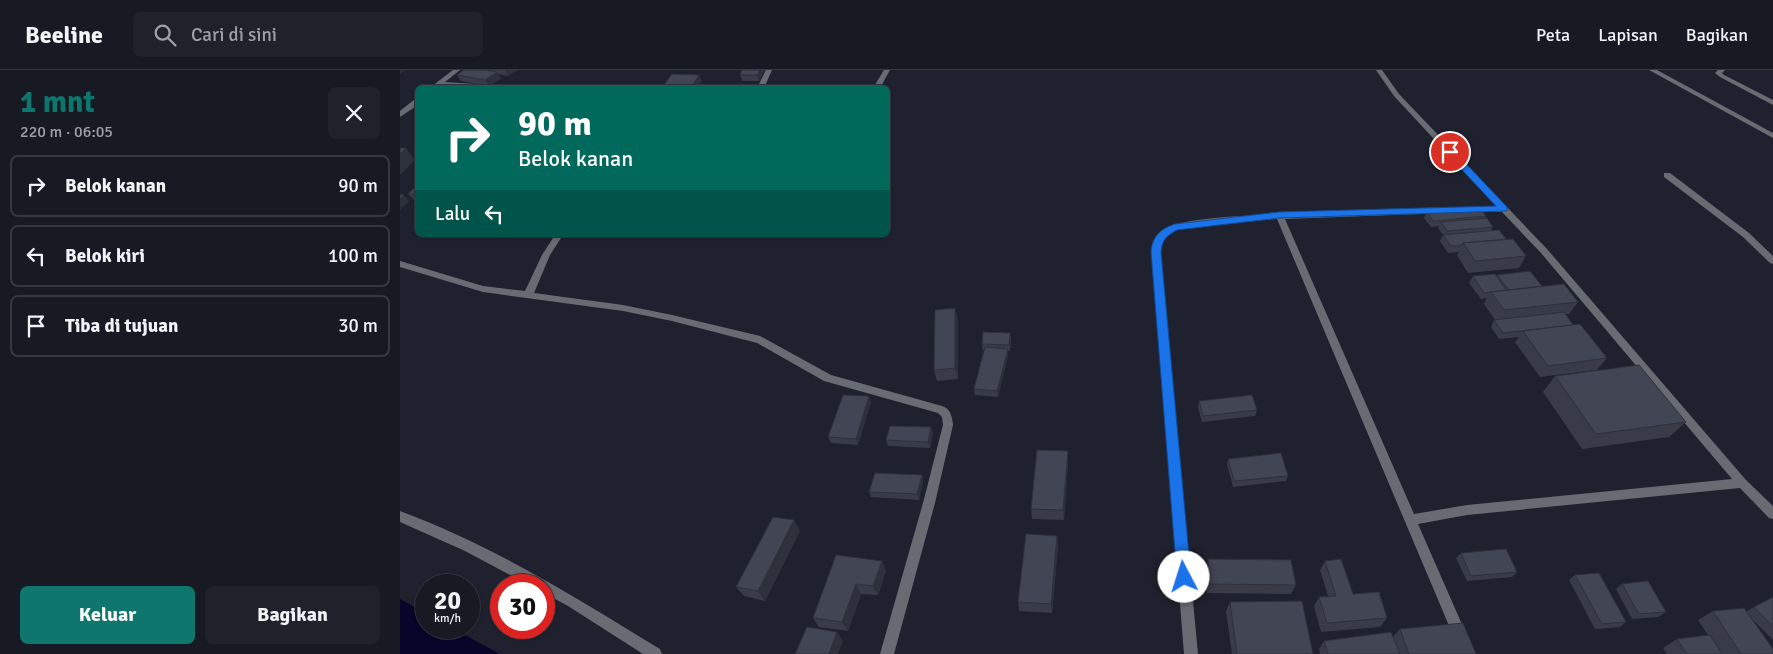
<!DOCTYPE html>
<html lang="id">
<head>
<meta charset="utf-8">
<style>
  :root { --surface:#171923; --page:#20222b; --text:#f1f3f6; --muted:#9ea0a6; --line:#363841; --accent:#0f766e }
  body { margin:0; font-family:Signika,sans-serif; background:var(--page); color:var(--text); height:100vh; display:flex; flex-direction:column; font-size:19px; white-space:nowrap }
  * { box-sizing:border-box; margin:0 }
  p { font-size:16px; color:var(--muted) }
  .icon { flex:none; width:28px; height:28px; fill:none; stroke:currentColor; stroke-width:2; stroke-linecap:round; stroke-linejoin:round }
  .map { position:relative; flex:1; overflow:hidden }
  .panel { display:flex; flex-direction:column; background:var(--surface); width:400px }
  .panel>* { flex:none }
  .guide { position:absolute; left:15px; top:15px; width:475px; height:152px; border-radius:8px; box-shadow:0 1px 4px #0004,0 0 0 1px var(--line); background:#00695c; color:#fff; overflow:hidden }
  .speed { position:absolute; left:15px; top:504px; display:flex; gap:10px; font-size:25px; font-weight:700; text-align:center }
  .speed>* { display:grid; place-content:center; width:65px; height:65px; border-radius:50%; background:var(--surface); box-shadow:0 1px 4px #0004,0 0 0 1px var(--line); line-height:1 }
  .speed small { font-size:12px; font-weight:400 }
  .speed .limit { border:8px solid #d22; background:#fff; color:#111 }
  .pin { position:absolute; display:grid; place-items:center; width:42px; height:42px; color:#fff; margin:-21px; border:2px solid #fff; border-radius:50%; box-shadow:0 1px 5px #0007 }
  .me { position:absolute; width:55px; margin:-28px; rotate:355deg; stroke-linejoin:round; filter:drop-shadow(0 0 4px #0008) }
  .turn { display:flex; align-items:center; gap:18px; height:105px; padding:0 20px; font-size:22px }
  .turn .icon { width:65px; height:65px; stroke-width:2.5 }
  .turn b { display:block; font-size:35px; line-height:42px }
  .then { display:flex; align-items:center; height:48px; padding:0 20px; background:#0003; gap:10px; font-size:19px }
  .round { display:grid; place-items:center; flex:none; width:52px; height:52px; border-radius:8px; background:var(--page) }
  .summary { display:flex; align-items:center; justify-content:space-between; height:85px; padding:0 20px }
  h1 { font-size:30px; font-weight:700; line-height:38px; color:var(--accent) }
  .cta { display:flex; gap:10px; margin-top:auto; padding:10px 20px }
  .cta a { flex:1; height:58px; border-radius:8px; background:var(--accent); color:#fff; font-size:20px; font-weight:700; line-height:58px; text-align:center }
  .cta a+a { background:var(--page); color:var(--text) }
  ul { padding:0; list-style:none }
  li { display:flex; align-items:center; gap:15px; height:62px; margin:0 10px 8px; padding:0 10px; border:2px solid var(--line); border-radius:8px }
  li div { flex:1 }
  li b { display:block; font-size:19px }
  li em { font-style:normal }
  header { display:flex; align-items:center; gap:30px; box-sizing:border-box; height:70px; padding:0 25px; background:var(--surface); border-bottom:1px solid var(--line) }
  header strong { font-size:24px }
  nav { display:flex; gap:28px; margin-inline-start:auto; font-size:18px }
  .search { width:350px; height:45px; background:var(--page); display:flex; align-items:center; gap:12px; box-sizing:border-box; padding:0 18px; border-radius:8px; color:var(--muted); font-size:19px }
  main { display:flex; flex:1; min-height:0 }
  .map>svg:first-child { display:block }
  .water { fill:#070529 }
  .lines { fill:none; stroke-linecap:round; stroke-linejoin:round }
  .street { fill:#696b72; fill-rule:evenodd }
  .wall { fill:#393b48 }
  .shaded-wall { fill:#2e303b }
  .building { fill:#424554; stroke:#2e303b }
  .route { fill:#1a73e8; stroke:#114b97 }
</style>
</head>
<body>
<header>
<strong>Beeline</strong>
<div class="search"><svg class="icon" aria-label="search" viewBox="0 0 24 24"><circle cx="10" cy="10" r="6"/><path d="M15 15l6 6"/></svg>Cari di sini</div>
<nav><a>Peta</a><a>Lapisan</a><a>Bagikan</a></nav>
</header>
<main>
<section class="panel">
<div class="summary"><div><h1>1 mnt</h1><p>220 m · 06:05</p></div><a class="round"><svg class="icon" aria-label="close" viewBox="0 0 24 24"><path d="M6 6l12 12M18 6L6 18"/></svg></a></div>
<ul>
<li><svg class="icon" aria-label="right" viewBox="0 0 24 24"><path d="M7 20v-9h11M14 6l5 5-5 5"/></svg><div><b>Belok kanan</b></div><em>90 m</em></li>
<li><svg class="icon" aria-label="left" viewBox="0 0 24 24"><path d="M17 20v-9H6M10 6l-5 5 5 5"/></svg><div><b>Belok kiri</b></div><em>100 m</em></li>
<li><svg class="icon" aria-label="arrive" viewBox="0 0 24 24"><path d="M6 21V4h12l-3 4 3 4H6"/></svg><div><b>Tiba di tujuan</b></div><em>30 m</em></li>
</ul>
<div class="cta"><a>Keluar</a><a>Bagikan</a></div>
</section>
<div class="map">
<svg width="1373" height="584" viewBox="0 0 1373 584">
  <rect width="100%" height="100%" fill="#1f212f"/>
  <path class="water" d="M 0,529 L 26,543 L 26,558 L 52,558 L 100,584 L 0,584 Z"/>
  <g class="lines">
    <g class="street">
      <path d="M 53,0 L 60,0 L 45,12 L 108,16 L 111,18 L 35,16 L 34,15 L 36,13 Z"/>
      <path d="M 366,0 L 372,0 L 364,18 L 357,18 Z"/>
      <path d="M 484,0 L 490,0 L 480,18 L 473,18 Z"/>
      <path d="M 976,0 L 982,0 L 999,24 L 1147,179 L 1346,410 L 1373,436 L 1373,449 L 1369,448 L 1340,418 L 1067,445 L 1018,454 L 1075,584 L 1061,584 L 877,149 L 786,157 C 771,160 763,166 760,182 L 798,584 L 784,584 L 752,182 C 753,174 754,166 761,161 C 778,147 851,146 876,144 L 879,142 L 1049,138 L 1050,140 L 1046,143 L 885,149 L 1014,444 L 1067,435 L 1332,409 L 1141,183 L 1102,142 L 1065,142 L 1064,140 L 1068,137 L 1097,137 L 994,26 Z"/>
      <path d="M 1249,0 L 1257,0 L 1373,63 L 1373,68 Z"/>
      <path d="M 1318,0 L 1325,0 L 1322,3 L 1324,5 L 1373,30 L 1373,35 L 1320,7 L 1315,3 Z"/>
      <path d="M 15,29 L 18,29 L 18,35 L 0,47 L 0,41 Z"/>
      <path d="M 1264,103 L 1270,103 L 1349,163 L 1373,186 L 1373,194 L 1370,193 L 1343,167 L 1264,107 Z"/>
      <path d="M 155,165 L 163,165 L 150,185 L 134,223 L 223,235 L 272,245 L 360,266 L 431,305 L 542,336 C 551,339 552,347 553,355 L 535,433 L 494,584 L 480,584 L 523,433 L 543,355 L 542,347 L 538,343 L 424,311 L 357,273 L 272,251 L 223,241 L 83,222 L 0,197 L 0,191 L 83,216 L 125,221 L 142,185 Z"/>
      <path d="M 0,441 C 92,475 177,528 260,579 L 262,584 L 243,584 L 168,536 L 144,523 L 144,515 L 129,515 L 65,481 L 0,452 Z"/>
    </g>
  </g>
  <g class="wall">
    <path d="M 64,0 L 118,0 L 108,6 L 98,4 L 101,8 L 89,16 L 61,11 L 57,5 Z"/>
    <path d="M 365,0 L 359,11 L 342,11 L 340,5 Z"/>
    <path d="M 302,11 L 297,18 L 265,18 L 264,15 Z"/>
    <path d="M 18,114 L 18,130 L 14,130 L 8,124 Z"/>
    <path d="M 1027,141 L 1086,146 L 1085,148 L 1093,157 L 1091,160 L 1106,169 L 1126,186 L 1119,198 L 1068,203 L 1057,185 L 1059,182 L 1048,183 L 1040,171 L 1043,165 L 1038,158 L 1039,156 L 1031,157 L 1024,148 Z"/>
    <path d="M 1097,205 L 1142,216 L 1178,232 L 1169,244 L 1165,244 L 1173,255 L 1207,288 L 1197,300 L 1140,307 L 1115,272 L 1119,267 L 1099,269 L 1091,257 L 1094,250 L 1095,250 L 1084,234 L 1087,228 L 1081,229 L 1069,213 L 1073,206 L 1096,206 Z"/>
    <path d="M 558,250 L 558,309 L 537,311 L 534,300 Z"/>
    <path d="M 610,263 L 611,269 L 610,281 L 608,281 L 608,285 L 598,327 L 575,325 L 574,319 L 584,280 L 583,280 L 582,274 Z"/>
    <path d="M 1155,306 L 1286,352 L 1269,367 L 1182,379 L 1143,322 Z"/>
    <path d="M 799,331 L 857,340 L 855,346 L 802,352 L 798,337 Z"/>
    <path d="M 471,332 L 458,375 L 431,373 L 428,367 Z"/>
    <path d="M 531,357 L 533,363 L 530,378 L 488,376 L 486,370 Z"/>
    <path d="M 668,381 L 668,392 L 664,450 L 632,449 L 631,439 Z"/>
    <path d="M 828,389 L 888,406 L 886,411 L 833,417 L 827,394 Z"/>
    <path d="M 522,405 L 523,411 L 519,430 L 471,427 L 469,422 Z"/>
    <path d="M 400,461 L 365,531 L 344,526 L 336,517 Z"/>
    <path d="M 657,466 L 658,476 L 652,543 L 619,541 L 618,532 Z"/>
    <path d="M 1061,483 L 1117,502 L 1112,507 L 1067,511 L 1056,488 Z"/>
    <path d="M 808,489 L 896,515 L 891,524 L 807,523 L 805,499 Z"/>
    <path d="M 482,491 L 486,501 L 478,525 L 461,524 L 448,561 L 419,557 L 413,548 Z"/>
    <path d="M 925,491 L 953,524 L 987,548 L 980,557 L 921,562 L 914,536 L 919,527 L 928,526 L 920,500 Z"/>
    <path d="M 1175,505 L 1226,552 L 1220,557 L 1195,559 L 1169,510 Z"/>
    <path d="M 1222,514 L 1266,542 L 1258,547 L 1232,549 L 1216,519 Z"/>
    <path d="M 1373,527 L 1373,570 L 1350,547 L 1373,584 L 1267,584 L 1263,578 L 1277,569 L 1308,565 L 1298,550 L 1313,541 L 1347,541 Z"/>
    <path d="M 830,532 L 913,584 L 832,584 L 826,541 Z"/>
    <path d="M 1000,559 L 1076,584 L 920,584 L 919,579 L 924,571 L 993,567 Z"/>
  </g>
  <g class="shaded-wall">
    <path d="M 0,0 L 5,0 L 0,4 Z"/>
    <path d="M 105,0 L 118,0 L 108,6 Z"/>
    <path d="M 360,0 L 365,0 L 359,11 L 357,5 Z"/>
    <path d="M 97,2 L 101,8 L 89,16 L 85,10 Z"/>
    <path d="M 299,5 L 302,11 L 297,18 L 293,18 L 292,16 Z"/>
    <path d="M 6,78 L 15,90 L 0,105 L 0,84 Z"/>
    <path d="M 4,125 L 9,131 L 0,140 L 0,129 Z"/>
    <path d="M 555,238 L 558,250 L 558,309 L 555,298 Z"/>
    <path d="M 610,263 L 611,269 L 610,281 L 609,275 Z"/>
    <path d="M 608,279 L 608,285 L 598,327 L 597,321 Z"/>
    <path d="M 469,326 L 471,332 L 458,375 L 456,369 Z"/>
    <path d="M 531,357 L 533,363 L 530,378 L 528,372 Z"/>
    <path d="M 668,381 L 668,392 L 664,450 L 663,440 Z"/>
    <path d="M 522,405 L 523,411 L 519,430 L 517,424 Z"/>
    <path d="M 394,450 L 400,461 L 365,531 L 358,521 Z"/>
    <path d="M 657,466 L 658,476 L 652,543 L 651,534 Z"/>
    <path d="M 482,491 L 486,501 L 478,525 L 473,516 Z"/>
    <path d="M 456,514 L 461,524 L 448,561 L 442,552 Z"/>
    <path d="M 437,562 L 443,571 L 438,584 L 429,584 Z"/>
  </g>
  <g class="building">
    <path d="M 64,0 L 86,0 L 97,2 L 85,10 L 57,5 Z"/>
    <path d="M 342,0 L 360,0 L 357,5 L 340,5 Z"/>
    <path d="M 272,4 L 299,5 L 292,16 L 264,15 Z"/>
    <path d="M 0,78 L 6,78 L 0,84 Z"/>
    <path d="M 18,114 L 18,124 L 8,124 Z"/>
    <path d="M 0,124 L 4,125 L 0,129 Z"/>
    <path d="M 1079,137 L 1086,146 L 1033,151 L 1027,141 Z"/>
    <path d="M 1087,148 L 1093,157 L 1047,161 L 1041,152 Z"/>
    <path d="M 1099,160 L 1106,169 L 1063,173 L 1062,175 L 1051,176 L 1043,165 Z"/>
    <path d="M 1113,169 L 1126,186 L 1075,191 L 1063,173 Z"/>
    <path d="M 1130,201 L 1142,216 L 1109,220 L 1097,205 Z"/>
    <path d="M 1095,204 L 1106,220 L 1084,223 L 1073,206 Z"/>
    <path d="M 1164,214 L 1178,232 L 1104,240 L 1091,222 Z"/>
    <path d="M 555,238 L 555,298 L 534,300 L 535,240 Z"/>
    <path d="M 1164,242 L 1173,255 L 1103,263 L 1094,250 Z"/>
    <path d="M 1180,254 L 1207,288 L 1148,296 L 1123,261 Z"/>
    <path d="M 583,262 L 610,263 L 609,275 L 582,274 Z"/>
    <path d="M 585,277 L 608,279 L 597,321 L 574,319 Z"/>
    <path d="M 1239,295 L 1286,352 L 1196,364 L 1155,306 Z"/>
    <path d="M 443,325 L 469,326 L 456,369 L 428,367 Z"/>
    <path d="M 852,325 L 857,340 L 803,346 L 799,331 Z"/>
    <path d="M 490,356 L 531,357 L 528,372 L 486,370 Z"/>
    <path d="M 637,380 L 668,381 L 663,440 L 631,439 Z"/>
    <path d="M 881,383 L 888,406 L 834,411 L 828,389 Z"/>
    <path d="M 475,403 L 522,405 L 517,424 L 469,422 Z"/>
    <path d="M 373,447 L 394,450 L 358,521 L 336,517 Z"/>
    <path d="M 626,464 L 657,466 L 651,534 L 618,532 Z"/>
    <path d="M 1106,479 L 1117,502 L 1071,506 L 1061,483 Z"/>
    <path d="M 436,485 L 482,491 L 473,516 L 456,514 L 442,552 L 413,548 Z"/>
    <path d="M 808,489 L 891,490 L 896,515 L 810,514 Z"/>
    <path d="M 941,489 L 953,524 L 979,522 L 987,548 L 927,553 L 919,527 L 936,526 L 925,491 Z"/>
    <path d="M 1199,503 L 1226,552 L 1202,554 L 1175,505 Z"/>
    <path d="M 1248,511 L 1266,542 L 1239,544 L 1222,514 Z"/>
    <path d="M 1373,527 L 1373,556 L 1354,537 Z"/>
    <path d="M 902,531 L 913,584 L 837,584 L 830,532 Z"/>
    <path d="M 1344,538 L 1373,579 L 1373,584 L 1341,584 L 1313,541 Z"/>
    <path d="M 1063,553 L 1076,584 L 1009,584 L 1000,559 Z"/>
    <path d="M 407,557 L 437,562 L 429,584 L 395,584 Z"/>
    <path d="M 991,562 L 1000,584 L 928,584 L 924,571 Z"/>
    <path d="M 1310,565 L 1322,584 L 1287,584 L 1277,569 Z"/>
  </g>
  <path class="route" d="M 1047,80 L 1053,80 L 1107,137 L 1107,141 L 879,148 L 777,160 C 766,166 762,170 761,182 L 791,507 L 789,512 L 784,514 L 779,512 L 777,507 L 751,182 C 752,167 760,159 775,154 L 879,142 L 1096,136 L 1047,84 Z"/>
</svg>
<div class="speed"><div>20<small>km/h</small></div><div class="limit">30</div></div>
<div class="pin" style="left:1050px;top:82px;background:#d93025"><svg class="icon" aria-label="arrive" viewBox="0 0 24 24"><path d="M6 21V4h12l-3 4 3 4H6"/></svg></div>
<svg class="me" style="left:784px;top:507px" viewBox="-20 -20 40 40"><circle r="19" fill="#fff"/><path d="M0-13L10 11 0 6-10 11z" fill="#1a73e8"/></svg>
<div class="guide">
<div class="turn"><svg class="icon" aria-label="right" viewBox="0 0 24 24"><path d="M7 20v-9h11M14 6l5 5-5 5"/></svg><div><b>90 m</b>Belok kanan</div></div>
<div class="then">Lalu<svg class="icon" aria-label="left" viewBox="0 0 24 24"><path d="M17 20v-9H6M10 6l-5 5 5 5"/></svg></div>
</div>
</div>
</main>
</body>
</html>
